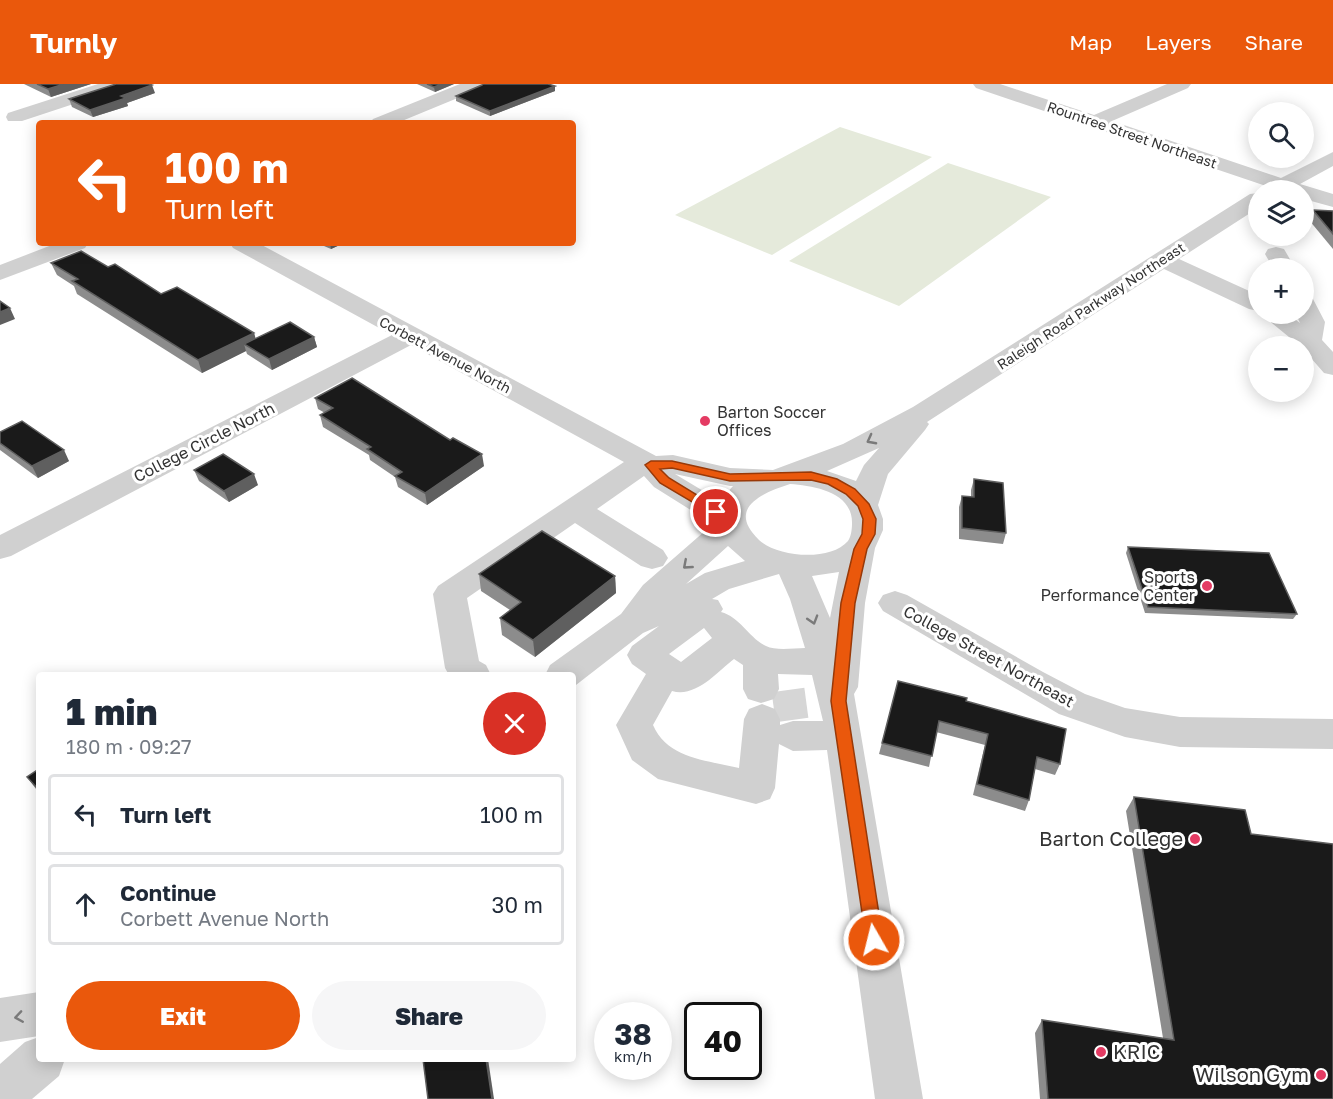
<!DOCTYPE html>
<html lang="en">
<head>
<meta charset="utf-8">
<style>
  :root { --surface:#fff; --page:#f6f6f7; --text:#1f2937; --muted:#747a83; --line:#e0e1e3; --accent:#ea580c }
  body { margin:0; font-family:"Golos Text",sans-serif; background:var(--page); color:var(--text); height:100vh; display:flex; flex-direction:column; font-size:22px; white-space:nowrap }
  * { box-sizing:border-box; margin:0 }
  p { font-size:20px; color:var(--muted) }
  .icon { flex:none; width:33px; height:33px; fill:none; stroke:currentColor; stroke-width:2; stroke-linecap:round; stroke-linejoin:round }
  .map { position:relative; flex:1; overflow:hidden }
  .panel { position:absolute; left:36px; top:588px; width:540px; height:390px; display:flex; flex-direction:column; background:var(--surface); border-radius:6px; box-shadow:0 3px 15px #0003 }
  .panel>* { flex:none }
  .banner { position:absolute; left:36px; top:36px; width:540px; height:126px; border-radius:6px; box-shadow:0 3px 15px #0003; background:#ea580c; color:#fff; overflow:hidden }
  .tools { position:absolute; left:1248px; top:18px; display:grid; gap:12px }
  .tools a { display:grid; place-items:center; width:66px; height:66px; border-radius:50%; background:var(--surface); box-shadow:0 3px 15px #0003; font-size:30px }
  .speed { position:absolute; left:594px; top:918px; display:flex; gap:12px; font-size:30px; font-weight:700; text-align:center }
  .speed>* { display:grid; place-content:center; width:78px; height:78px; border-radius:50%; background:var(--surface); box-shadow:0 3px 15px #0003; line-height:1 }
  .speed small { font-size:15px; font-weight:400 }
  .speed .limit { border:3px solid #111; border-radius:9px; background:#fff; color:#111 }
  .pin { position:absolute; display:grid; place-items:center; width:51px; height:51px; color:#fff; margin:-26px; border:3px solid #fff; border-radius:50%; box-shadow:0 2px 6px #0007 }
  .me { position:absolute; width:66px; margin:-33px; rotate:352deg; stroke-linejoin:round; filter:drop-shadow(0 0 4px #0008) }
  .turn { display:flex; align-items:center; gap:21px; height:126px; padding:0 30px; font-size:27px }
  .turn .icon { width:78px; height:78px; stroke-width:2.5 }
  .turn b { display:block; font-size:42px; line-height:51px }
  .round { display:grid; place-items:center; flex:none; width:63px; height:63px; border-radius:32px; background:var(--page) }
  .head { display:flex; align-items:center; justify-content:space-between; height:102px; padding:0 30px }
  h1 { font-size:36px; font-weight:800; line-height:45px }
  .action { display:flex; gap:12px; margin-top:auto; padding:12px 30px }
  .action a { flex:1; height:69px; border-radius:36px; background:var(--accent); color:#fff; font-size:24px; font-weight:800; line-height:69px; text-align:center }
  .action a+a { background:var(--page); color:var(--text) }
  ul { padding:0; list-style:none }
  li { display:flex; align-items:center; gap:18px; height:81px; margin:0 12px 9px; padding:0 18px; border:3px solid var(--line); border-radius:6px }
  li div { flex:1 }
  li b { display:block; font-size:22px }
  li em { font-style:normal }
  header { display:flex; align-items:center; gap:36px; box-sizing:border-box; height:84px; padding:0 30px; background:var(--accent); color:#fff }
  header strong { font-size:28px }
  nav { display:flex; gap:33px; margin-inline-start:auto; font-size:21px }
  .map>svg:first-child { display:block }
  .green { fill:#e5eadb }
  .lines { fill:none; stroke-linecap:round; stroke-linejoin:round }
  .minor-tunnel { stroke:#d6d6d6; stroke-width:33; stroke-dasharray:33 16; stroke-linecap:butt }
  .minor { fill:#d0d0d0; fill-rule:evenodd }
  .wall { fill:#8c8c8c }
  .shaded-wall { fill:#5f5f5f }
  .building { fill:#1a1a1a; stroke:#5f5f5f; stroke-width:1.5 }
  .oneway { stroke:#7a7a7a }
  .route { fill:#ea580c; stroke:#983908; stroke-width:1.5 }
  .poi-dot { fill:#e43b63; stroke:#fff; stroke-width:2 }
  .labels { text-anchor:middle; stroke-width:6; stroke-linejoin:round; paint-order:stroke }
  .far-street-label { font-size:14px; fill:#333; stroke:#fff }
  .poi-label { font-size:16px; fill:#333; stroke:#fff; text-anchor:start }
  .street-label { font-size:16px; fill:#333; stroke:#fff }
  .near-poi-label { font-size:20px; fill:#333; stroke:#fff; text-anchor:end }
</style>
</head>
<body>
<header>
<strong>Turnly</strong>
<nav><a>Map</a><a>Layers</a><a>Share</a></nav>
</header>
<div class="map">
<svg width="1333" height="1015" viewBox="0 0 1333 1015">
  <rect width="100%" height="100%" fill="#fff"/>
  <g class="green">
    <path d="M 840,43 L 932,73 L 772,171 L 675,131 Z"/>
    <path d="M 948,79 L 1051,113 L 899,222 L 789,177 Z"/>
  </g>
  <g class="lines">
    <path class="minor-tunnel" d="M 788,606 L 792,636"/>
    <g class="minor">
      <path d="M 98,0 L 125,0 L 122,4 L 22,37 L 8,37 L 6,33 L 8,29 Z"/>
      <path d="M 460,0 L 485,0 L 482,4 L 397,39 L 370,39 L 373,35 Z"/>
      <path d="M 973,0 L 1000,0 L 1094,31 L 1167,0 L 1191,0 L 1188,4 L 1112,37 L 1281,94 L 1333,68 L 1333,82 L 1300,100 L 1333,110 L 1333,123 L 1304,115 L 1304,106 L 1264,106 L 1266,102 L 976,4 Z"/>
      <path d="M 1258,109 L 1258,124 L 1179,175 L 1258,211 L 1258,227 L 1249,225 L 1164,185 L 927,338 L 929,340 L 925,346 L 888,390 L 878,421 L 883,435 L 883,446 L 875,464 L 865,519 L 858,603 L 854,610 L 923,1015 L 875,1015 L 827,666 L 793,667 L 779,660 L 775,704 L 770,715 L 756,720 L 658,695 L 632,676 L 616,641 L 646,590 L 632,580 L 627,571 L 632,562 L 659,542 L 643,549 L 576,601 L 573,601 L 573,591 L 545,591 L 550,581 L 621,530 L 643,501 L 713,440 L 654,403 L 644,392 L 597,425 L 663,466 L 668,474 L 663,482 L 652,485 L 641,482 L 575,439 L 467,514 L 479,577 L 486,581 L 491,591 L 449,591 L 445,584 L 433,510 L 438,502 L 624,378 L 411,261 L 11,472 L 0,475 L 0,451 L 392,251 L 233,164 L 230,159 L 258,159 L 656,372 L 673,371 L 730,384 L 773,386 L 843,360 L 913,323 L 1250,110 ZM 879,364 L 864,381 L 856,397 L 827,387 ZM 675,390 L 730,402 L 733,402 L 720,417 ZM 790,400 C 815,402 853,408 852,440 C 852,445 851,453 848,457 C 830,478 777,473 759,456 C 726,424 762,409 790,400 ZM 728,462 L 745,477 L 705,489 L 686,500 ZM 839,488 L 830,534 L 812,492 ZM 779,490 L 790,515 L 805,564 C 794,564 776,567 766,562 C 749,554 740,533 721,528 L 723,525 L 718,516 L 712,515 L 729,505 ZM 704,544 L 712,554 L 681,578 L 669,570 ZM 734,575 L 743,581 L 743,605 L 748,615 L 761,619 L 774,615 L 779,605 L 778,590 L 812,591 L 823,637 L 793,637 L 780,641 L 780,635 L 775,625 L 762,620 L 749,625 L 744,635 L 739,684 C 706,676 668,675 653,641 L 672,607 C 696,614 717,588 734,575 Z"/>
      <path d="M 57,159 L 88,159 L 85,164 L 0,196 L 0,181 Z"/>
      <path d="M 1276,163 L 1284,165 L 1295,184 L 1273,184 L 1265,170 L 1268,165 Z"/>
      <path d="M 1304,213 L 1313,215 L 1325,238 L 1322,256 L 1333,268 L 1333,291 L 1324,289 L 1304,266 L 1304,262 L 1300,262 L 1261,230 L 1288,230 L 1300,239 L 1296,230 L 1304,230 Z"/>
      <path d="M 895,507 L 907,511 L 1043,588 L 1085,610 L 1125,624 L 1180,633 L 1333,635 L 1333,665 L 1180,663 L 1125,653 L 1059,630 L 883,527 L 878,519 L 883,511 Z"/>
      <path d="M 39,908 L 39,952 L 0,958 L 0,914 Z"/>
      <path d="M 39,953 L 39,975 L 65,975 L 59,992 L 32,1015 L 0,1015 L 0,980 L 25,958 Z"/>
    </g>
  </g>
  <g class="wall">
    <path d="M 24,0 L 91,0 L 51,13 Z"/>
    <path d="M 417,0 L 454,0 L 435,8 Z"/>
    <path d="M 555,2 L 555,7 L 490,32 L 456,17 L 456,12 Z"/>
    <path d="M 155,9 L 127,19 L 128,22 L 93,33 L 72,23 L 69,15 Z"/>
    <path d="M 1313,126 L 1333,127 L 1333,165 L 1309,136 Z"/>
    <path d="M 317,159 L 344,159 L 331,165 Z"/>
    <path d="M 51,179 L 108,183 L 161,210 L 254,249 L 255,254 L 314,253 L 317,263 L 272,286 L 247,270 L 246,267 L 202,289 L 77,210 L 74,202 L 57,191 Z"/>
    <path d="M 315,314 L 484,382 L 427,421 L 398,403 L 395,393 L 370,376 L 369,371 L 323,343 L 320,331 L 325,329 L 318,325 Z"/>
    <path d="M 0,348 L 69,377 L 38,394 L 0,366 Z"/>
    <path d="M 194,386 L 258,401 L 229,418 L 199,397 Z"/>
    <path d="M 974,395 L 1006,449 L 1003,460 L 959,455 L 959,423 L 962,412 L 971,413 L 971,406 Z"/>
    <path d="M 1128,463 L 1297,530 L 1293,535 L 1145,529 L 1126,469 Z"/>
    <path d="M 479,490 L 615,492 L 616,509 L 535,573 L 502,551 L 500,534 L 510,526 L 481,507 Z"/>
    <path d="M 898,597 L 966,617 L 1060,680 L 1055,691 L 1035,685 L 1029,716 L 1025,727 L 973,711 L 985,661 L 936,648 L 929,683 L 879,670 Z"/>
    <path d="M 39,685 L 39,709 L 27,693 Z"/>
    <path d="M 1134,713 L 1251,750 L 1333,1015 L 1040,1015 L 1035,949 L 1042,936 L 1163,954 L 1126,727 Z"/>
  </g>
  <g class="shaded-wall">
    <path d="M 64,0 L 91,0 L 51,13 L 48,5 Z"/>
    <path d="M 442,0 L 454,0 L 435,8 L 434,3 Z"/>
    <path d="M 152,1 L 155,9 L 127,19 L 128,22 L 93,33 L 90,26 L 121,12 Z"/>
    <path d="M 555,2 L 555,7 L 490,32 L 490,27 Z"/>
    <path d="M 330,159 L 344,159 L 331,165 Z"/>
    <path d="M 10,224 L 15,235 L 0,241 L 0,228 Z"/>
    <path d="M 254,249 L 258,262 L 244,260 L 246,267 L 202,289 L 198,276 Z"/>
    <path d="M 314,253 L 317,263 L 272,286 L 269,275 Z"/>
    <path d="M 64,366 L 69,377 L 38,394 L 32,382 Z"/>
    <path d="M 482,370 L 484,382 L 427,421 L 425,409 Z"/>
    <path d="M 254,390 L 258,401 L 229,418 L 224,407 Z"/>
    <path d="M 615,492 L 616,509 L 535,573 L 533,556 Z"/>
    <path d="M 486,975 L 488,975 L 494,1015 L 492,1015 Z"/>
  </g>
  <g class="building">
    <path d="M 37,0 L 64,0 L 48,5 Z"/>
    <path d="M 116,0 L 149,0 L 152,1 L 121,12 L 126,14 L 90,26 L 69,15 Z"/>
    <path d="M 427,0 L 442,0 L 434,3 Z"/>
    <path d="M 483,0 L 548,0 L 555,2 L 490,27 L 456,12 L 482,1 Z"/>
    <path d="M 1313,126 L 1333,127 L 1333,150 Z"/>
    <path d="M 81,167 L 108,183 L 115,180 L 161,210 L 177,203 L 254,249 L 198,276 L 72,197 L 78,195 L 51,179 Z"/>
    <path d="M 0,217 L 10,224 L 0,228 Z"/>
    <path d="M 290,238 L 314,253 L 269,275 L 244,260 Z"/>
    <path d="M 352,294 L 450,356 L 453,354 L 482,370 L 425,409 L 395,392 L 402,388 L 367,365 L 371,363 L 320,331 L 333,324 L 315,314 Z"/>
    <path d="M 22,337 L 64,366 L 32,382 L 0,359 L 0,348 Z"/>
    <path d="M 223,370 L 254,390 L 224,407 L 194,386 Z"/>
    <path d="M 974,395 L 1003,399 L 1006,449 L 962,444 L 962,412 L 974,413 Z"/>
    <path d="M 542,447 L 615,492 L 533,556 L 500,534 L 521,518 L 479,490 Z"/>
    <path d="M 1128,463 L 1269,469 L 1297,530 L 1148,523 Z"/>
    <path d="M 898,597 L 967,614 L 966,617 L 1066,645 L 1060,680 L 1037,673 L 1029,716 L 977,700 L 988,650 L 939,637 L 932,672 L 882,659 Z"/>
    <path d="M 39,685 L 39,706 L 27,693 Z"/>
    <path d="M 1134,713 L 1245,726 L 1251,750 L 1333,760 L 1333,1015 L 1048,1015 L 1042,936 L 1174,956 Z"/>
    <path d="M 423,975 L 486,975 L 492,1015 L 428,1015 Z"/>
  </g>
  <defs><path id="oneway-chevron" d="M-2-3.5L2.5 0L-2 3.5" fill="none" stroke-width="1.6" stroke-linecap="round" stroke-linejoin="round" transform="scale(1.5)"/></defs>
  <g class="oneway">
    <use href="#oneway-chevron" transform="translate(871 356) rotate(152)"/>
    <use href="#oneway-chevron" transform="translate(687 481) rotate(139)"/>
    <use href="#oneway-chevron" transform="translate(813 536) rotate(73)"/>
    <use href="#oneway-chevron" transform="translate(19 933) rotate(171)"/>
  </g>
  <path class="route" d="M 651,377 L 672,377 L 730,390 L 811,388 L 837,395 L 855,405 L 869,420 L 876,435 L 875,450 L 867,465 L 855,519 L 846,617 L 883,856 L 881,862 L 874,864 L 868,862 L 866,856 L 831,617 L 841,519 L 854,465 L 862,450 L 863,435 L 858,422 L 846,410 L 828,400 L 811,396 L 730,397 L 672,384 L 660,385 L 669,394 L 720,425 L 722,428 L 716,432 L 660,399 L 645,381 Z"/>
  <g class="poi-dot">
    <circle cx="705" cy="337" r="6"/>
    <circle cx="1207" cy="502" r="6"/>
    <circle cx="1195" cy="755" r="6"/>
    <circle cx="1101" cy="968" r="6"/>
    <circle cx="1321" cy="991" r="6"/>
  </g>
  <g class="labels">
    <g class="far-street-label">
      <text transform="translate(1132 51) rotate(19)" y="5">Rountree Street Northeast</text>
      <text transform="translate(1091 222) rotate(-33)" y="5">Raleigh Road Parkway Northeast</text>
      <text transform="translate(445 271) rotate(28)" y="5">Corbett Avenue North</text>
    </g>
    <g class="poi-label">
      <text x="717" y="334">Barton Soccer<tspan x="717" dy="18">Offices</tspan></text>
      <text x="1195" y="499" text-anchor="end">Sports<tspan x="1195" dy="18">Performance Center</tspan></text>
    </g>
    <g class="street-label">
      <text transform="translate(204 358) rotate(-27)" y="6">College Circle North</text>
      <text transform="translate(989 572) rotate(29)" y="6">College Street Northeast</text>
    </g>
    <g class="near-poi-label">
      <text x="1183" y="762">Barton College</text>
      <text x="1113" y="975" text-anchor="start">KRIC</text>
      <text x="1309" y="998">Wilson Gym</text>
    </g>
  </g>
</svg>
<div class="tools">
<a><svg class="icon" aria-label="search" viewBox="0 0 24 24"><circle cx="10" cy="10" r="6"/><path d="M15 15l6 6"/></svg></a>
<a><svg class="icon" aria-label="layers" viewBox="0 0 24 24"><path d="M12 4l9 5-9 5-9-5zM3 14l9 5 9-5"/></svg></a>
<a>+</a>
<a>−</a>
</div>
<div class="speed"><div>38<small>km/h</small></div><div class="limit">40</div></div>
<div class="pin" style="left:716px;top:428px;background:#d93025"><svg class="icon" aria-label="arrive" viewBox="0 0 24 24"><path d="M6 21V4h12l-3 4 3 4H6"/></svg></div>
<svg class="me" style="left:874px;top:856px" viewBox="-20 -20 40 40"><circle r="17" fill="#ea580c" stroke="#fff" stroke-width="3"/><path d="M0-11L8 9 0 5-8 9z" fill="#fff"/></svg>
<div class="banner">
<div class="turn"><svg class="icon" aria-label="left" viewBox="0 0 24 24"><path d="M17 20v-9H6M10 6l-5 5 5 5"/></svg><div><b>100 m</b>Turn left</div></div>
</div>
<section class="panel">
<div class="head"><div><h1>1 min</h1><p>180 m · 09:27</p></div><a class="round" style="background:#d93025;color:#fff"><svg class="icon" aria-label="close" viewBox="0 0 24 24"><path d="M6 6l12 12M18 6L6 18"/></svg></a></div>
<ul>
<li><svg class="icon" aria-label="left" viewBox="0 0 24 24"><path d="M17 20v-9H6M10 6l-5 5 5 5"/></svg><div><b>Turn left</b></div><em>100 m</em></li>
<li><svg class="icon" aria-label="ahead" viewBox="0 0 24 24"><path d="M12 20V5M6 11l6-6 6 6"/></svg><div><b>Continue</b><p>Corbett Avenue North</p></div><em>30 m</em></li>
</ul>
<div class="action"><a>Exit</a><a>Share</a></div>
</section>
</div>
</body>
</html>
